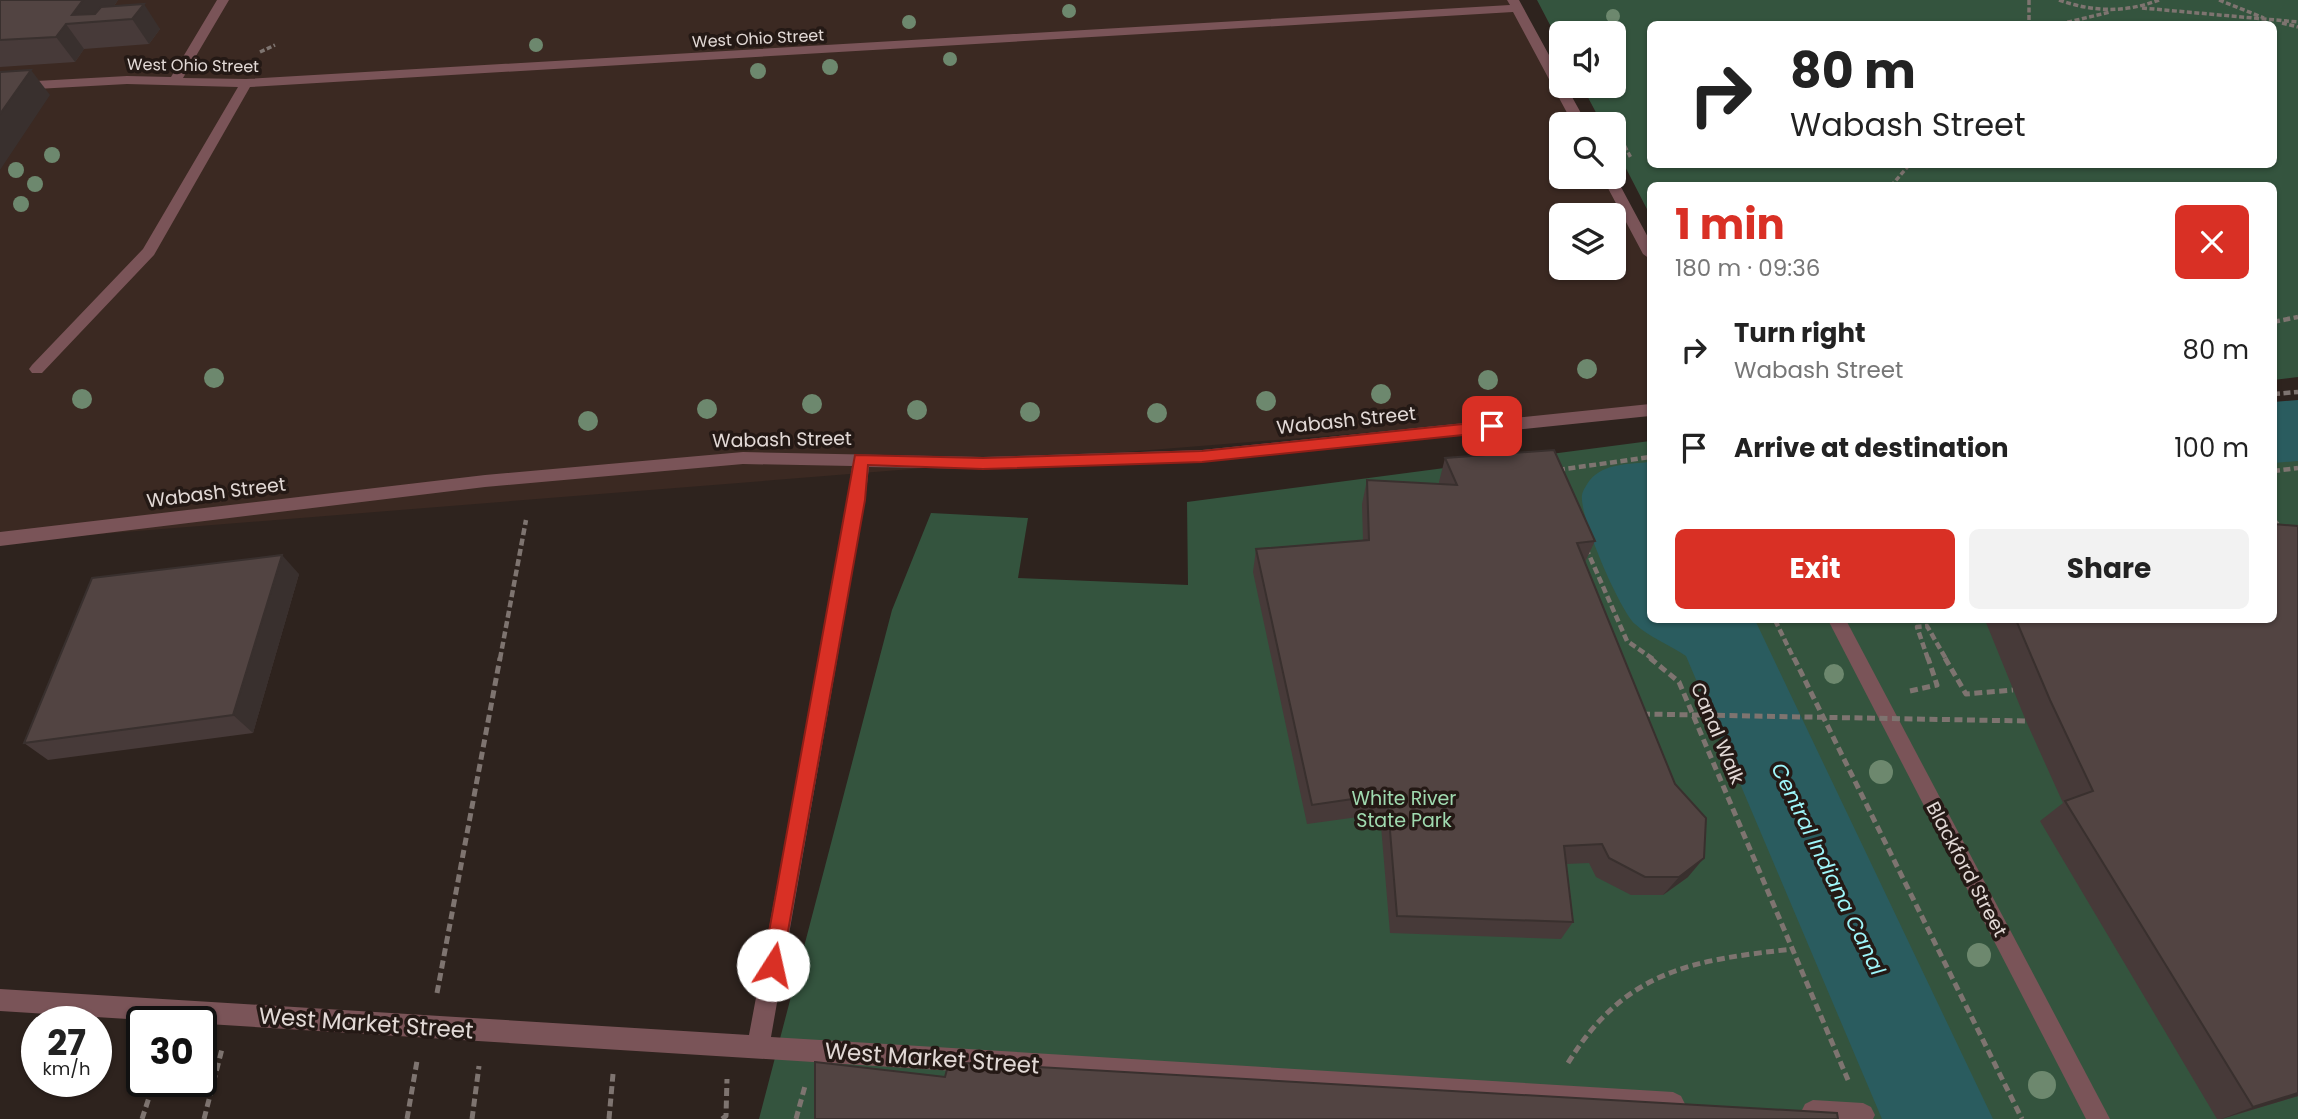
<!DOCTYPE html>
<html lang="en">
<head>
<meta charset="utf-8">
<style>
  :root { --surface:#fff; --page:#f2f2f2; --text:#222; --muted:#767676; --accent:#d93025 }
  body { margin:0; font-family:Poppins,sans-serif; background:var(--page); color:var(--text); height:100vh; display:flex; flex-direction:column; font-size:26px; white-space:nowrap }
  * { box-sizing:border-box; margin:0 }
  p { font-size:23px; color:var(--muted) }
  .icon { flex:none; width:38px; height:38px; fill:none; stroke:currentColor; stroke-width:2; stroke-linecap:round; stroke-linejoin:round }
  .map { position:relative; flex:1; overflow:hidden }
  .side { position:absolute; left:1647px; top:182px; width:630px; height:441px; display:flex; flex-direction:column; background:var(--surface); border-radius:10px; box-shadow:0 2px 5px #0004 }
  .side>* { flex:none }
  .top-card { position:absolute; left:1647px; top:21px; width:630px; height:147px; border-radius:10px; box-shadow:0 2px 5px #0004; background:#fff; color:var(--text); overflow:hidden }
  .fabs { position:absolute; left:1549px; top:21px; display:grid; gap:14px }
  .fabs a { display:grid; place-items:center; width:77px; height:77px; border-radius:10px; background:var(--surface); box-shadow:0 2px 5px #0004; font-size:35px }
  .speed { position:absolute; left:21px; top:1006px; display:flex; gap:14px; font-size:35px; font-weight:700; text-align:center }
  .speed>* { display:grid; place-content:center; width:91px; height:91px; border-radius:50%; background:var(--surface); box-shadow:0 2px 5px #0004; line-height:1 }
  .speed small { font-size:18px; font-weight:400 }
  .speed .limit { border:4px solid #111; border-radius:10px; background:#fff; color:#111 }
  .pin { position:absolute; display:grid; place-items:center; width:60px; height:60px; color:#fff; margin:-30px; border-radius:14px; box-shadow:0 4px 10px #0006 }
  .me { position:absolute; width:77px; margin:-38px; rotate:10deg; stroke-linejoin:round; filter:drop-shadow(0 0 5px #0008) }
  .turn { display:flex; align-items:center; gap:24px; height:147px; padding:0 28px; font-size:32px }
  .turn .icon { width:91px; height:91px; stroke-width:2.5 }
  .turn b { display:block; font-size:49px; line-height:60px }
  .round { display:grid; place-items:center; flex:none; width:74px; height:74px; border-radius:10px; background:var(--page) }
  .head { display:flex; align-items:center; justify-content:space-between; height:119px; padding:0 28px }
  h1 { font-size:42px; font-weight:700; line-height:52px; color:var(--accent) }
  .cta { display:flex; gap:14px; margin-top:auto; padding:14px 28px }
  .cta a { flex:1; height:80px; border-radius:10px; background:var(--accent); color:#fff; font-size:28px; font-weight:700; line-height:80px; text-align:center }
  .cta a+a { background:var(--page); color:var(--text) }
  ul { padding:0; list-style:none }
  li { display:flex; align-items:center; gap:21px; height:98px; padding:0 28px }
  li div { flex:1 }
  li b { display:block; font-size:26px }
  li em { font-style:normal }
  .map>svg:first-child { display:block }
  .built { fill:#3b2922; fill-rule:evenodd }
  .green { fill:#34543e; fill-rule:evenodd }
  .water { fill:#2a5c5f }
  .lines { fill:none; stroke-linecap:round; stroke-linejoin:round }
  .path-far2 { stroke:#7e7470; stroke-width:3.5; stroke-dasharray:5 2.5; stroke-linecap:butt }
  .path-far1 { stroke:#7e7470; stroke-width:4.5; stroke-dasharray:7 3.5; stroke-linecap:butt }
  .path { stroke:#7e7470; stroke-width:5; stroke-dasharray:8 4.5; stroke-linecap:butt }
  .minor { fill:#7a5458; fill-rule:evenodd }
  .path-bridge { stroke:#7e7470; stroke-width:5; stroke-dasharray:8 4.5; stroke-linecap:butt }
  .tree { fill:#6d886e }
  .wall { fill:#473a39 }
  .shaded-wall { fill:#39302e }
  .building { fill:#524442; stroke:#39302e; stroke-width:2 }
  .route { fill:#d93025; stroke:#8d1f18; stroke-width:2 }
  .labels { text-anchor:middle; stroke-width:7; stroke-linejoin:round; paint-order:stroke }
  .far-street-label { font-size:16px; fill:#e2d9d6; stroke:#241915 }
  .street-label { font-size:19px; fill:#e2d9d6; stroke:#241915 }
  .park-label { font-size:19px; fill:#a0dbb0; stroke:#241915 }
  .water-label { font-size:21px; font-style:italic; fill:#9ff6fa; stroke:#241915 }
  .near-street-label { font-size:23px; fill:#e2d9d6; stroke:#241915 }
</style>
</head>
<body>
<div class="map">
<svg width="2298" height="1119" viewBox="0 0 2298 1119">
  <rect width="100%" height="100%" fill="#2e231e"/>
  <path class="built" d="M 0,0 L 1514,0 L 1580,124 L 1561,124 L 1561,177 L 1609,177 L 1650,254 L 1650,410 L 0,542 ZM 1561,215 L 1614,215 L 1614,268 L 1561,268 Z"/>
  <g class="green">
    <path d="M 1537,0 L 2298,0 L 2298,377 L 2273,380 L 2273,186 L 1650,186 L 1650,215 L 1614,145 L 1614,124 L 1602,124 L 1582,86 L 1614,86 L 1614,33 L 1561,33 L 1561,46 ZM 1650,24 L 2273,24 L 2273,164 L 1650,164 Z"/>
    <path d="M 1650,441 L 1650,620 L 2273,620 L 2273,457 L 2298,455 L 2298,1119 L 759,1119 L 892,610 L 931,513 L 1028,518 L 1018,578 L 1188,585 L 1187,502 Z"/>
  </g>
  <g class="water">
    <path d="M 2298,400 L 2298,461 L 2273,463 L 2273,402 Z"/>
    <path d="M 1650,462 L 1650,620 L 1755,620 L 1993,1119 L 1882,1119 L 1686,656 C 1670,645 1649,637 1635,624 C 1619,609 1579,516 1582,495 C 1583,490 1587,484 1590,480 C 1604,463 1630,464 1650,462 Z"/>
  </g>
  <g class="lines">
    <g class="path-far2">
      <path d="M 2029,0 L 2029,24"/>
      <path d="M 2059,0 C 2093,12 2125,13 2159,0"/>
      <path d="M 2219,0 L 2264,18"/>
      <path d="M 2142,8 L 2298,22"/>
      <path d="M 2282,23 L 2298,27"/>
      <path d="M 2060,24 L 2110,12"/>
      <path d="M 260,52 L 275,45"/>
      <path d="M 1614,126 L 1631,158"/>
      <path d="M 1891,186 L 1910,164"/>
    </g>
    <g class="path-far1">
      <path d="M 2273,322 L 2298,317"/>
      <path d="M 2273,394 L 2298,392"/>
      <path d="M 1558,470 L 1650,457"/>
      <path d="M 2273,471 L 2298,468"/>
      <path d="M 2273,519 L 2282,529"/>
      <path d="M 1586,548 L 1627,641 L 1653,659"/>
      <path d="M 1775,620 L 1794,659"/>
      <path d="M 500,659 L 526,520"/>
      <path d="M 1928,659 L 1917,627 L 1927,626 L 1946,659"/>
    </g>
    <g class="path">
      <path d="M 1650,658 L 1679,682 L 1848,1080"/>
      <path d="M 1794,658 L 2022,1119"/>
      <path d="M 1945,658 L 1966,694 L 2013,690"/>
      <path d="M 1910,691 L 1937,685 L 1928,658"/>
      <path d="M 437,993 L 500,658"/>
      <path d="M 1568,1063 C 1625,970 1693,960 1793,949"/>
      <path d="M 142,1119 L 154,1082"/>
      <path d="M 204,1119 L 222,1049"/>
      <path d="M 407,1119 L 417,1061"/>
      <path d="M 472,1119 L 479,1066"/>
      <path d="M 609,1119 L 613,1074"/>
      <path d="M 722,1119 L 726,1116 L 727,1079"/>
      <path d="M 796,1119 L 805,1086"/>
    </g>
    <g class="minor">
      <path d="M 217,0 L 229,0 L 183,78 L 246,79 L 1510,5 L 1507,0 L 1519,0 L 1561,77 L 1561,86 L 1566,86 L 1587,124 L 1573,124 L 1513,12 L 250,87 L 154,255 L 42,373 L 32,373 L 29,369 L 32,365 L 143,249 L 238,87 L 127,84 L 0,91 L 0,83 L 127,76 L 171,77 Z"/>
      <path d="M 1614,174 L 1650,241 L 1650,259 L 1643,254 L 1602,177 L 1614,177 Z"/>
      <path d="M 1650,404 L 1650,416 L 1202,462 L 983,469 L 869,467 L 865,500 L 771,1037 L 1673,1092 L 1681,1096 L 1685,1104 L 1681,1112 L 1673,1116 L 0,1011 L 0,989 L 749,1035 L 849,500 L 852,466 L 743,464 L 485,487 L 0,546 L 0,532 L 485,475 L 743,452 L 983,457 L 1202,450 Z"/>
      <path d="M 1828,620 L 1846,620 L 2110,1119 L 2086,1119 Z"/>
      <path d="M 1813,1100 L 1863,1103 L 1871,1107 L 1875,1115 L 1873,1119 L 1804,1119 L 1801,1112 L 1805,1104 Z"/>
    </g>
    <path class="path-bridge" d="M 1642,714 L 2026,721"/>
  </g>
  <g class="tree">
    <circle cx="1069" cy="11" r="7"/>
    <circle cx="1613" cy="16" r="7"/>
    <circle cx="909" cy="22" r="7"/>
    <circle cx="536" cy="45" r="7"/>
    <circle cx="950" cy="59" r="7"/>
    <circle cx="830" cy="67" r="8"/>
    <circle cx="758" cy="71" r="8"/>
    <circle cx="52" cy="155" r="8"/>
    <circle cx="16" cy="170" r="8"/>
    <circle cx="35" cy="184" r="8"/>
    <circle cx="21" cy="204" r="8"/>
    <circle cx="1587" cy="369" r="10"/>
    <circle cx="214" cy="378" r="10"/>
    <circle cx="1488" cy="380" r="10"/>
    <circle cx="1381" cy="394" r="10"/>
    <circle cx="82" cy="399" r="10"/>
    <circle cx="1266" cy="401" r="10"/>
    <circle cx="812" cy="404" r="10"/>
    <circle cx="707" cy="409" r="10"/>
    <circle cx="917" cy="410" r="10"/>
    <circle cx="1030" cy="412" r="10"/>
    <circle cx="1157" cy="413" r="10"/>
    <circle cx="588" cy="421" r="10"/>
    <circle cx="1834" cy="674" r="10"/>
    <circle cx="1881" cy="772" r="12"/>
    <circle cx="1979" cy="955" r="12"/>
    <circle cx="2042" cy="1085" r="14"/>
  </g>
  <g class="wall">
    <path d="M 0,0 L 118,0 L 114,6 L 160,29 L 149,44 L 84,49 L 75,62 L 0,67 Z"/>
    <path d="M 1445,458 L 1595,541 L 1585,562 L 1688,877 L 1663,895 L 1631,895 L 1596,877 L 1589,863 L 1566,864 L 1573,922 L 1561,939 L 1390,933 L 1380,814 L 1307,824 L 1253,572 L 1256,549 L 1363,541 L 1362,504 L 1367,480 L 1439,484 L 1439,482 Z"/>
    <path d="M 2298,526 L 2298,1096 L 2222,1119 L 2217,1119 L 2040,821 L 2063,803 L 2026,721 L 1985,620 L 2273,620 Z"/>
    <path d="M 299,574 L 253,733 L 48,760 L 24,743 Z"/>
  </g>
  <g class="shaded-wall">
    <path d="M 83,0 L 118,0 L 103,21 L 72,15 Z"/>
    <path d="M 144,4 L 160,29 L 149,44 L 132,19 Z"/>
    <path d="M 66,24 L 84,49 L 75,62 L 56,37 Z"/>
    <path d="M 31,70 L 50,95 L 0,170 L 0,114 Z"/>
    <path d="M 282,555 L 299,574 L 253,733 L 233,715 Z"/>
    <path d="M 1704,858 L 1688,877 L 1663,895 L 1679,877 Z"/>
    <path d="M 2298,1093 L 2298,1096 L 2221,1119 L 2253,1107 Z"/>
  </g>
  <g class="building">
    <path d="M 0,0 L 83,0 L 72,15 L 95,14 L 101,7 L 144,4 L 132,19 L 66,24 L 56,37 L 0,40 Z"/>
    <path d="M 31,70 L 0,114 L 0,72 Z"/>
    <path d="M 1554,450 L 1595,541 L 1577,543 L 1675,784 L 1706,818 L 1704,858 L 1679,877 L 1645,877 L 1609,858 L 1602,844 L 1564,846 L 1573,922 L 1397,916 L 1387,794 L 1312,805 L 1256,549 L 1369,540 L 1367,480 L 1457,485 L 1445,458 Z"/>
    <path d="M 2273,524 L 2298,526 L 2298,1093 L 2253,1107 L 2065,801 L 2093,791 L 2050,700 L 2016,620 L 2273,620 Z"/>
    <path d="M 282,555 L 233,715 L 24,743 L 92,578 Z"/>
    <path d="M 815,1062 L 945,1077 L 949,1062 L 1837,1113 L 1838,1119 L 815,1119 Z"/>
  </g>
  <path class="route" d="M 1492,421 L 1499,426 L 1492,432 L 1202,462 L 983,469 L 868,465 L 865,500 L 782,965 L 780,972 L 773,975 L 766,972 L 763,965 L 855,455 L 983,458 L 1202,451 Z"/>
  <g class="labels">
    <g class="far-street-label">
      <text transform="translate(758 38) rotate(-3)" y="6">West Ohio Street</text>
      <text transform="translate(193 65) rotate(1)" y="6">West Ohio Street</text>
    </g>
    <g class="street-label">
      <text transform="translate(1346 420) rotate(-6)" y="7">Wabash Street</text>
      <text transform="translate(782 439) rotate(-1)" y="7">Wabash Street</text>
      <text transform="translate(216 492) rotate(-7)" y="7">Wabash Street</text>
      <text transform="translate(1718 733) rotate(67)" y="7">Canal Walk</text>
      <text transform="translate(1967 869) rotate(62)" y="7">Blackford Street</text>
    </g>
    <g class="park-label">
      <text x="1404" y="805">White River<tspan x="1404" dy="22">State Park</tspan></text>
    </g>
    <g class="water-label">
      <text transform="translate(1828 869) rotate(64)" y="7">Central Indiana Canal</text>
    </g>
    <g class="near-street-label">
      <text transform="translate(366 1023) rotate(4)" y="8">West Market Street</text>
      <text transform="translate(932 1058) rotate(4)" y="8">West Market Street</text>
    </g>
  </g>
</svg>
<div class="fabs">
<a><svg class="icon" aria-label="sound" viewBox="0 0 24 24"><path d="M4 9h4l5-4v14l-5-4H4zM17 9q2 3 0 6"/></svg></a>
<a><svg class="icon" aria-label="search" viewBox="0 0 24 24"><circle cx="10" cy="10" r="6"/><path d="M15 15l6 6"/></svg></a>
<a><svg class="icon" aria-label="layers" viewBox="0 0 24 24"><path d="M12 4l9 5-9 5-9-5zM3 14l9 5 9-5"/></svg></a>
</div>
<div class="speed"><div>27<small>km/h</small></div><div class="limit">30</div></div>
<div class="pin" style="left:1492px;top:426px;background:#d93025"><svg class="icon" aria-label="arrive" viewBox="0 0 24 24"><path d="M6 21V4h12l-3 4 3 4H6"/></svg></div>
<svg class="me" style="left:773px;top:965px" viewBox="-20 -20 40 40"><circle r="19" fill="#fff"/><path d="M0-13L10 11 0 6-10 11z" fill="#d93025"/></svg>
<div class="top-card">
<div class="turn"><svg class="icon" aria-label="right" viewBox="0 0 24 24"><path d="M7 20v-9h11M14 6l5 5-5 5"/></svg><div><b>80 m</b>Wabash Street</div></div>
</div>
<section class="side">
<div class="head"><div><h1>1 min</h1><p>180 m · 09:36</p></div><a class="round" style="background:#d93025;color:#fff"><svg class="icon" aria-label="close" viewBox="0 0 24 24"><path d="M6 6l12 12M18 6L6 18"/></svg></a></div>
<ul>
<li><svg class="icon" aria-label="right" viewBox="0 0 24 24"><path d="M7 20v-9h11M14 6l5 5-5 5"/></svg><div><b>Turn right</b><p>Wabash Street</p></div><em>80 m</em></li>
<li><svg class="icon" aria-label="arrive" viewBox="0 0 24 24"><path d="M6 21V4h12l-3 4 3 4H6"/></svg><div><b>Arrive at destination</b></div><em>100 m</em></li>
</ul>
<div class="cta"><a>Exit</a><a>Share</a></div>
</section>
</div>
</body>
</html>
